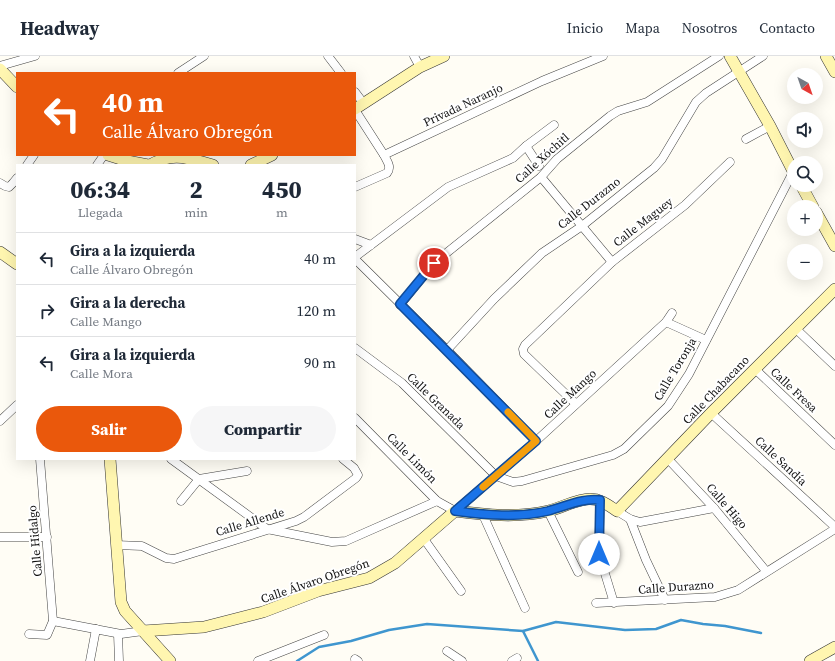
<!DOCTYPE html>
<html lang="es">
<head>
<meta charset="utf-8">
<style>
  :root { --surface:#fff; --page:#f6f6f7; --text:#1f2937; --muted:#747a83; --line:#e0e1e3; --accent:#ea580c }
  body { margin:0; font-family:"Source Serif 4",serif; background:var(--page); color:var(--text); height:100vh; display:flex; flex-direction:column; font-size:15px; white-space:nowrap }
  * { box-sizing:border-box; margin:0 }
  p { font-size:13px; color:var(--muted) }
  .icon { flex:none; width:22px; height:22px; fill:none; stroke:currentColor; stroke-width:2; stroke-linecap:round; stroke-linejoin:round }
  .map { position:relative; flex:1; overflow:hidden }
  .details { position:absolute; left:16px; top:108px; width:340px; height:296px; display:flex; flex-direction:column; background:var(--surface); border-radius:0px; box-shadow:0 4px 16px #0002 }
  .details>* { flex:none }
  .banner { position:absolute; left:16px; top:16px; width:340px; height:84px; border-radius:0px; box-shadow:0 4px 16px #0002; background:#ea580c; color:#fff; overflow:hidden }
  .needle { width:26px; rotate:140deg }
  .tools { position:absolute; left:787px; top:12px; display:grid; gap:8px }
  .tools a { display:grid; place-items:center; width:36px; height:36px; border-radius:50%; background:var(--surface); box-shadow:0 4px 16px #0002; font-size:20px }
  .pin { position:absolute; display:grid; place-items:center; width:34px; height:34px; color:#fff; margin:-17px; border:2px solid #fff; border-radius:50%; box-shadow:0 1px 4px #0007 }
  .me { position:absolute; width:44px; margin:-22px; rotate:0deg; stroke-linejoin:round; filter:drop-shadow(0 0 3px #0008) }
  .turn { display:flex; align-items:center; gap:14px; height:84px; padding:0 20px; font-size:18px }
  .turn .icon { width:52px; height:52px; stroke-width:2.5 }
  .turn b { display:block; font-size:28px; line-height:34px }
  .eta { display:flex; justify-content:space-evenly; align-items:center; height:68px; text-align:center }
  .eta b { font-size:24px; font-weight:800; line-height:28px }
  .button { display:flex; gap:8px; margin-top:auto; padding:8px 20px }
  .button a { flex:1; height:46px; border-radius:24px; background:var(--accent); color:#fff; font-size:16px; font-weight:800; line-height:46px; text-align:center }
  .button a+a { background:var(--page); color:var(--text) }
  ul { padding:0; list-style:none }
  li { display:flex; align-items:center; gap:12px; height:52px; padding:0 20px; border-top:1px solid var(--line) }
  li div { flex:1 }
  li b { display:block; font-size:15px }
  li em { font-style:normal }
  header { display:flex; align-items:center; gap:24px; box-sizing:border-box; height:56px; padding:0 20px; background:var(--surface); border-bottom:1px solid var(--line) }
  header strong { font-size:19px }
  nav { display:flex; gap:22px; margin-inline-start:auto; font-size:14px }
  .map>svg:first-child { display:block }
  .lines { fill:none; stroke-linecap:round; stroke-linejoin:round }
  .stream { stroke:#3f96cf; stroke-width:2.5 }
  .street-casing { stroke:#444; stroke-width:9 }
  .secondary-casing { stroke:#333; stroke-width:12 }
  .street { stroke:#fff; stroke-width:8 }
  .secondary { stroke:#fff6b0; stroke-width:11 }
  .route-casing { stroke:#114b97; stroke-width:10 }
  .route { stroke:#1a73e8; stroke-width:7 }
  .slow { stroke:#f59e0b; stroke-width:7 }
  .labels { text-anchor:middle; stroke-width:4; stroke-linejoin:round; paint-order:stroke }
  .street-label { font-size:12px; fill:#111; stroke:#fff }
</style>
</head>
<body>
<header>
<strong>Headway</strong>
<nav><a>Inicio</a><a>Mapa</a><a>Nosotros</a><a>Contacto</a></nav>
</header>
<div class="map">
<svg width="835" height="605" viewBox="0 0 835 605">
  <rect width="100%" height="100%" fill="#fffdf5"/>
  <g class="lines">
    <g class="stream">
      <path d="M 523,575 L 538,605"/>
      <path d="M 297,605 L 319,591 L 351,585 L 389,574 L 427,568 L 523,575 L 556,566 L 625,574 L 656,573 L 681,564 L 703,568 L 725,570 L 761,577"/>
    </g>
    <defs>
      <g id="street">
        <path d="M 328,0 L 341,17"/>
        <path d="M 414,0 L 420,11"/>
        <path d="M 0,10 L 35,0"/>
        <path d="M 178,17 L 204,0"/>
        <path d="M 355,36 L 364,48"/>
        <path d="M 355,54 L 384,99"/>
        <path d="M 746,83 L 770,70"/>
        <path d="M 526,90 L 539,110"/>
        <path d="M 27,109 L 34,99"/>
        <path d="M 97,109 L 104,99"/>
        <path d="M 541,121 L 612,206"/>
        <path d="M 0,127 L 5,130 L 9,131 L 13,127 L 17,122"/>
        <path d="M 355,131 L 387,117 C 392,111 387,105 384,99 L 542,25 L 603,0"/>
        <path d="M 355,183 L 371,189"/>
        <path d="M 355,201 L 448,131 L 513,102 L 526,90 L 554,69"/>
        <path d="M 355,203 L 447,294 L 536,385"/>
        <path d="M 400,249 L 434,207 L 541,121 L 557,103 L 610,60 L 618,55 L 647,46 L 719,0"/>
        <path d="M 666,266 L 706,284"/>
        <path d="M 795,272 L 835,310"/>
        <path d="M 355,292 L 402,327 L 496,420 L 513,426 L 522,425 L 613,399 L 624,393 L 668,350 L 689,318 L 793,116"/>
        <path d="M 447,294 L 494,243 L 542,197 L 582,170 L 654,112 L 662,103 L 696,46 L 706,37 L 763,0"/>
        <path d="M 755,313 L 835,389"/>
        <path d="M 576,348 L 524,298 L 523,293 L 525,289 L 612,206 L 685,149 L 730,106"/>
        <path d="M 711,357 L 835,471"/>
        <path d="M 355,362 L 437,445 L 455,455 L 536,385 L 666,266 L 672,257"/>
        <path d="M 0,365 L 17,349"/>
        <path d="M 171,403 L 267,473 L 332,486 L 346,485 L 437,445"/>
        <path d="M 668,403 L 714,452 L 766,515"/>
        <path d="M 600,444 L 599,498 L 614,547"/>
        <path d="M 181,445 L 199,423 L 247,415"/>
        <path d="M 548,455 L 578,516"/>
        <path d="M 617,455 L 630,463 L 640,466 L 714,452"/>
        <path d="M 483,459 L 525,552"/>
        <path d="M 630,463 L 646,504 L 665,544"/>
        <path d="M 0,481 L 47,481"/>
        <path d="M 424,483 L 461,535"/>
        <path d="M 116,489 L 142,490 L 166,502 L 174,503 L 296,465 L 304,461 L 356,422 L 358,419 L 354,412 L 343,403"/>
        <path d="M 596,547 L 715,541 L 738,534 L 835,473"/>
        <path d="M 53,565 L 121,578 L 143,575"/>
        <path d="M 29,578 L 47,579 L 53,565 L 40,403"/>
        <path d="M 118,578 L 119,605"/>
        <path d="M 447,595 L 462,605"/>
        <path d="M 355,603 L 358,605"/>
        <path d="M 90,605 L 96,573"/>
        <path d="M 258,605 L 324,579"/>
        <path d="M 512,605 L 517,602"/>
      </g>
      <g id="secondary">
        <path d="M 730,0 L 770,70 L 794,117"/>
        <path d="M 826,0 L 835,16"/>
        <path d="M 0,13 L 17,31"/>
        <path d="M 355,53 L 420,11 L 444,0"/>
        <path d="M 108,99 L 127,105 L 148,109"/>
        <path d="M 150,109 C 174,95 189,103 213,109"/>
        <path d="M 251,109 L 272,99"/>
        <path d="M 801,129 L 813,151"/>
        <path d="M 816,156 L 835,190"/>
        <path d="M 0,196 L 17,208"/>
        <path d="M 110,403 L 121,546 L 125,555 L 170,605"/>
        <path d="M 143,575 L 204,571 L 263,556 L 318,535 L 369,522 L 395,507 L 455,455 C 486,459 518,462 548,455 C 561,452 577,443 590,443 C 601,443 608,449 617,455 L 711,357 L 835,233"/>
        <path d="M 810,605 L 835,591"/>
      </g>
    </defs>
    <use href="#street" class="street-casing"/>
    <use href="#secondary" class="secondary-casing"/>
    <use href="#street" class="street"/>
    <use href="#secondary" class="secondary"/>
  </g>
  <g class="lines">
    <defs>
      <path id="route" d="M 434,207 L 400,248 L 536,385 L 455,455 C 486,459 518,462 548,455 C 567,450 581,442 600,444 L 599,498"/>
    </defs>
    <use href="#route" class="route-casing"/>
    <use href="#route" class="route"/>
    <path class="slow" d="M 483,431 L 536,385 L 508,356"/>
  </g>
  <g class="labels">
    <g class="street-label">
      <text transform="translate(463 49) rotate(-25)" y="4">Privada Naranjo</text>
      <text transform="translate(542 102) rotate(-42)" y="4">Calle Xóchitl</text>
      <text transform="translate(589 147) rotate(-38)" y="4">Calle Durazno</text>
      <text transform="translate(643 166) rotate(-38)" y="4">Calle Maguey</text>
      <text transform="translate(675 313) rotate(-59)" y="4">Calle Toronja</text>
      <text transform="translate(716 334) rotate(-46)" y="4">Calle Chabacano</text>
      <text transform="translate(794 334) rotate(43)" y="4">Calle Fresa</text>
      <text transform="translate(570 338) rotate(-43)" y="4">Calle Mango</text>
      <text transform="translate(436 345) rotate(44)" y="4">Calle Granada</text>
      <text transform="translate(412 402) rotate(45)" y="4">Calle Limón</text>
      <text transform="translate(781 405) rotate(43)" y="4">Calle Sandía</text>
      <text transform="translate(727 450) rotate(49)" y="4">Calle Higo</text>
      <text transform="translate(250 466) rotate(-17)" y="4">Calle Allende</text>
      <text transform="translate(35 485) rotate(-95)" y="4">Calle Hidalgo</text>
      <text transform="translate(315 525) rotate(-19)" y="4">Calle Álvaro Obregón</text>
      <text transform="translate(676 531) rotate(-4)" y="4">Calle Durazno</text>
    </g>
  </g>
</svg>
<div class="tools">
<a><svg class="needle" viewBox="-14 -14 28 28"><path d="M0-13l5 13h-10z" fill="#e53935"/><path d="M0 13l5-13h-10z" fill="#747a83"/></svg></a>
<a><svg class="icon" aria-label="sound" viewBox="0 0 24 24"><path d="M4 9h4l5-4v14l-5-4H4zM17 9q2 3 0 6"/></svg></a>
<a><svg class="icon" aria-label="search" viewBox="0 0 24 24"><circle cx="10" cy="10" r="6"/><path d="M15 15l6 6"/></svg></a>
<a>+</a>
<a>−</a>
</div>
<div class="pin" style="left:434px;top:207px;background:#d93025"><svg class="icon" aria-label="arrive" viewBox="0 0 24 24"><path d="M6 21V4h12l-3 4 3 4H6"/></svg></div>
<svg class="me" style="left:599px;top:498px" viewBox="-20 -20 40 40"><circle r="19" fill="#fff"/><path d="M0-13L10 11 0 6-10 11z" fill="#1a73e8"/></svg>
<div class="banner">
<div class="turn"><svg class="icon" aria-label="left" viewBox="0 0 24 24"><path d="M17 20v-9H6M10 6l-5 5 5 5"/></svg><div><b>40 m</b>Calle Álvaro Obregón</div></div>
</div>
<section class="details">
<div class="eta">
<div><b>06:34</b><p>Llegada</p></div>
<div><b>2</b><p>min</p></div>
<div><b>450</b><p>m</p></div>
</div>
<ul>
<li><svg class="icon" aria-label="left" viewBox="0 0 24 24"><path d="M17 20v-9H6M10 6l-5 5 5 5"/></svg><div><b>Gira a la izquierda</b><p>Calle Álvaro Obregón</p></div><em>40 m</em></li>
<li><svg class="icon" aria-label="right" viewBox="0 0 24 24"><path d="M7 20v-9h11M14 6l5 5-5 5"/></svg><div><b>Gira a la derecha</b><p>Calle Mango</p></div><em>120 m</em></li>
<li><svg class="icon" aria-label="left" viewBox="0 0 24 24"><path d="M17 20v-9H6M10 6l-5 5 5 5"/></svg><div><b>Gira a la izquierda</b><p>Calle Mora</p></div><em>90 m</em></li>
</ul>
<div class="button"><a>Salir</a><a>Compartir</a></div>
</section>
</div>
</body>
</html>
